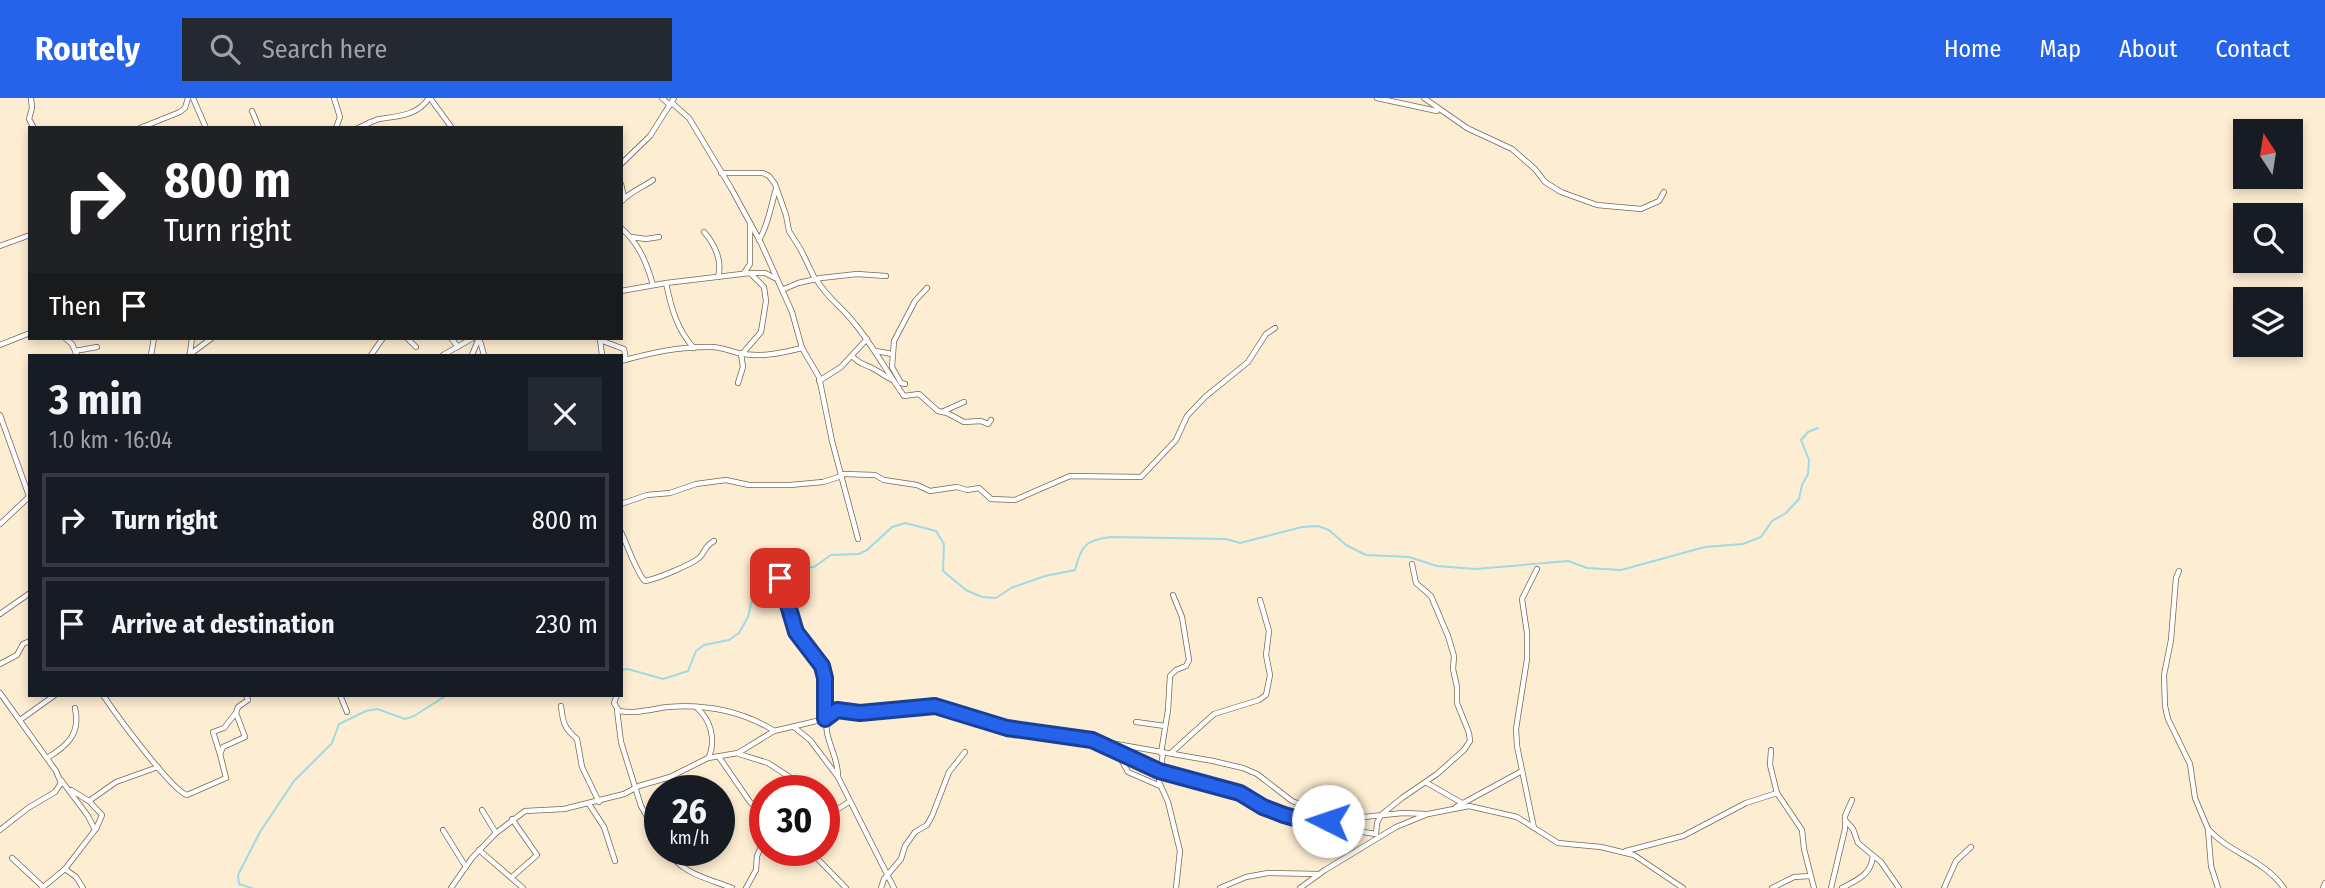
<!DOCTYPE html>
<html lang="en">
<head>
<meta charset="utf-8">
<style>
  :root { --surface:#171b24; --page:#242831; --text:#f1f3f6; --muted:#9ea1a6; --line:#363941; --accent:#2563eb }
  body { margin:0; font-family:"Fira Sans Condensed",sans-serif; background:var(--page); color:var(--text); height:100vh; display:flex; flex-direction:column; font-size:26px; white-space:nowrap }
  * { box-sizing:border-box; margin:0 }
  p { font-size:23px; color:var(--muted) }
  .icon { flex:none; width:38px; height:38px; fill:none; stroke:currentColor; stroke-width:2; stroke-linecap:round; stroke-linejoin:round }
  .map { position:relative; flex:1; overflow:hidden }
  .sheet { position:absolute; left:28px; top:256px; width:595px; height:343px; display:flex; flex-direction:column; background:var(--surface); border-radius:0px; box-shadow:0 4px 10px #0003 }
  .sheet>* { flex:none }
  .guide { position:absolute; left:28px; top:28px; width:595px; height:214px; border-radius:0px; box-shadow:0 4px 10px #0003; background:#202124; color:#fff; overflow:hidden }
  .needle { width:46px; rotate:348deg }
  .fabs { position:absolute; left:2233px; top:21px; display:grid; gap:14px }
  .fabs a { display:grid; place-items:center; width:70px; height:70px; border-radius:0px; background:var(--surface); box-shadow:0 4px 10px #0003; font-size:35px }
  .speed { position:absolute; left:644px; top:677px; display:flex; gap:14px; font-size:35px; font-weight:700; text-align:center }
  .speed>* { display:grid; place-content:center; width:91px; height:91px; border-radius:50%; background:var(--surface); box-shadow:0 4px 10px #0003; line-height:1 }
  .speed small { font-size:18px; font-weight:400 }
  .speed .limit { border:10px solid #d22; background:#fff; color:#111 }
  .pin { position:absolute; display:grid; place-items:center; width:60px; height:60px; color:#fff; margin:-30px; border-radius:14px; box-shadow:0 4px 10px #0006 }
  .me { position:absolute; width:77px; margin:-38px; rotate:274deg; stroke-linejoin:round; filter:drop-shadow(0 0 5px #0008) }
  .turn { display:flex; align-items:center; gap:24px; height:147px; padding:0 21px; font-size:32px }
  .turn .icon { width:91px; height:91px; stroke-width:2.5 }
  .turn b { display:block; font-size:49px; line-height:60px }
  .then { display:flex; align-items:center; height:66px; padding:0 21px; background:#0003; gap:14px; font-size:26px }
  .round { display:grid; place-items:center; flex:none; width:74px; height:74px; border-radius:0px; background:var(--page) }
  .summary { display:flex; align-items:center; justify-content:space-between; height:119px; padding:0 21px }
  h1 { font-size:42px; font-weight:700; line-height:52px }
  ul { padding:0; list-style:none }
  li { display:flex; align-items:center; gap:21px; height:94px; margin:0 14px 10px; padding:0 7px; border:4px solid var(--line); border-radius:0px }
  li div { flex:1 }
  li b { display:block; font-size:26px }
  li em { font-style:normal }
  header { display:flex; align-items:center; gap:42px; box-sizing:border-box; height:98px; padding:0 35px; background:var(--accent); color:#fff }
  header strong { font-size:33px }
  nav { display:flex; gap:38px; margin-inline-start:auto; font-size:24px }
  .search { width:490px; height:63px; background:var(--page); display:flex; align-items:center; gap:18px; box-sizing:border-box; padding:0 24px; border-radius:0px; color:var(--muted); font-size:26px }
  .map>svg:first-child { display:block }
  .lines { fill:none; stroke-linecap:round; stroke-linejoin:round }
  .stream { stroke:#9edbe3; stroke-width:2 }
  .minor-casing { stroke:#766951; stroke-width:6 }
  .minor { stroke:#fff; stroke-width:4.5 }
  .route-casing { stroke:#184099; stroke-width:18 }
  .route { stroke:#2563eb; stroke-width:12 }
</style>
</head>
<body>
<header>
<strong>Routely</strong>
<div class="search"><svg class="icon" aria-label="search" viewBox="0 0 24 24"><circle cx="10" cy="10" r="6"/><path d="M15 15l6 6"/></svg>Search here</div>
<nav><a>Home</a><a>Map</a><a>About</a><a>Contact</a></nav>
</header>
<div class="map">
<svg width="2325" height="790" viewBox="0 0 2325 790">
  <rect width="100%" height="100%" fill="#fdedd2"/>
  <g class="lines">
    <g class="stream">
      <path d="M 621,572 L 628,571 L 663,581 L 688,573 L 696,553 L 704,547 L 729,542 L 739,535 L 748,519 L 755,489 L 763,479 L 777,471 L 814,469 L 831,457 L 859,456 L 867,452 L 892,429 L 905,425 L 936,433 L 944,446 L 943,473 L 966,492 L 982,499 L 996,500 L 1011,490 L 1045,478 L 1075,472 C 1081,448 1086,442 1110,439 L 1226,441 L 1240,445 L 1302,429 L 1318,428 L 1329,432 L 1346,447 L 1366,457 L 1409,459 L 1437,468 L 1476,471 L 1568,463 L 1587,470 L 1621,472 L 1705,449 L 1743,446 L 1761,439 L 1772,423 L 1786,415 L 1799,401 L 1802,387 L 1808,376 L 1809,362 L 1801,342 L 1808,334 L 1818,330"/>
      <path d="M 252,790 L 239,786 L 238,777 L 260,734 L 294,683 L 332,645 L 339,626 L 366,613 L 377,611 L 405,621 L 414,618 L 447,597"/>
    </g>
    <defs>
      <g id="minor">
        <path d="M 31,0 L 32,10 L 29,21 L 34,30"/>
        <path d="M 193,0 L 206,30"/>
        <path d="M 334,0 L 340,19 L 336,30"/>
        <path d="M 430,0 L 452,30"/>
        <path d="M 662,0 L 670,7"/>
        <path d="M 1377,0 L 1437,13"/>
        <path d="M 1424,0 L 1467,30 L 1512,51 L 1535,71 L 1545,84 L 1561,94 L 1597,107 L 1641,111 L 1659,103 L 1664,94"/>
        <path d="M 672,5 L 689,20 L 731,90 L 761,145 L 792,214 L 802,250 L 819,279 L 832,343 L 858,441"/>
        <path d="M 252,13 L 259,30"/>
        <path d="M 140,30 L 180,14 L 185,10 L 188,0"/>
        <path d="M 358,30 C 365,27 372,23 379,21 C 398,18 417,18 429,0"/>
        <path d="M 621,66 L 650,38 L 674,0"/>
        <path d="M 721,75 L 763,75 L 769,78 L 775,86 L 786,117 L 789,133 L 801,152 L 815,181"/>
        <path d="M 621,86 L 624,99"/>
        <path d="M 621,104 C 629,94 642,90 653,82"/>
        <path d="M 621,130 C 639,145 647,166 653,187"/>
        <path d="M 704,134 C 714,145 723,163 718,179"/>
        <path d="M 631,139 L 646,141 L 659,139"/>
        <path d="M 759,142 C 768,128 771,107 776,91"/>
        <path d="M 0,148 L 30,137"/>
        <path d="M 744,175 L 750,166 L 750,126"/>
        <path d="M 816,181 C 828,201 841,208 855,226 C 873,248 887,274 904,298 L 919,296 L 938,313 L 947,315 L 964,324 L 981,323 L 988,326 L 991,322"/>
        <path d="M 666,185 C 671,209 677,232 694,250"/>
        <path d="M 782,192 L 798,185 L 821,180 L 857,176 L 886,178"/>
        <path d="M 621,193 L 666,185 L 750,175 L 765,175 L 775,180"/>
        <path d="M 65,240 L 72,246 L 77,257"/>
        <path d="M 407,240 L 416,249"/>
        <path d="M 451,240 L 458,249"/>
        <path d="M 600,241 L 602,257"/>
        <path d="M 600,242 L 624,251 L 626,262"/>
        <path d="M 480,243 L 484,257"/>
        <path d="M 0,247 L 30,235"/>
        <path d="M 75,253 L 97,249"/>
        <path d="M 876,253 L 892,256"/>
        <path d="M 190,255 L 192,240"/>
        <path d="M 742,256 L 761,234 L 766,203 L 764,189 L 751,176"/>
        <path d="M 151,257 L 154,240"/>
        <path d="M 189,257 L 212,240"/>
        <path d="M 371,257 L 383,240"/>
        <path d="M 443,257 L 473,240"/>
        <path d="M 472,257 L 479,240"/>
        <path d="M 852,258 C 859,266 864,266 872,270 C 879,273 885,279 893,282"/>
        <path d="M 621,263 C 651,255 680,248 712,249 C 721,249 729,253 738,255 C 759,260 782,255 802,250"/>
        <path d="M 819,283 L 841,269 L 867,241"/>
        <path d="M 738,285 L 743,269 L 741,256"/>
        <path d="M 905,286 L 901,285 L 892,269 L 894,243 L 915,203 L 927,190"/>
        <path d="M 944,313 L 964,304"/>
        <path d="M 0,317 L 29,398"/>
        <path d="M 844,376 L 875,377 L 884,382 L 917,387 L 930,393 L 957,389 L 967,392 L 979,390 L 991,401 L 1015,402 L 1070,378 L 1141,379 L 1176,342 L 1187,318 L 1205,299 L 1248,264 L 1266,236 L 1275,230"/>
        <path d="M 621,406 L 647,397 L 670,395 L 696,386 L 726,382 L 749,387 L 790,387 L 823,384 L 842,378"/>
        <path d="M 0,426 L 30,398"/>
        <path d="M 621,434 C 627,446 637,476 645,483 C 657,481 690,467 699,460 C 706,454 703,449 714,443"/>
        <path d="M 2179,473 L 2176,480 L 2171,542 L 2164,577 L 2165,608 L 2168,621 L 2190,666 L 2195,700 L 2208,731 L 2211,768 L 2218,790"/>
        <path d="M 781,480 L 796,534 L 817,560 L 823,571 L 825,620"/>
        <path d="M 0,516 L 30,495"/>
        <path d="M 0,566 L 17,557 L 23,546 L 30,543"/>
        <path d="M 0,595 L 56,673 L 61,685 L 55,694 L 28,710 L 0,732"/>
        <path d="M 103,597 C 115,615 171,692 187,697 L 226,680 L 220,656 L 223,649 L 245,639 L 236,615 L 238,609 L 248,602 L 246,597"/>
        <path d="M 340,597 L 347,614"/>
        <path d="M 617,597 L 614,605 L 619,613 C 637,616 651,611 668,609 C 705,606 741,613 773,632"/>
        <path d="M 561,608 C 563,625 564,630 577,641 L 582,669 L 599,704"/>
        <path d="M 697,610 C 711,622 716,642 709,659"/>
        <path d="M 617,612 L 621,644 L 641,708 L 660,742"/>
        <path d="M 827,620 C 823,641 839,658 838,679"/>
        <path d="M 20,622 L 55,597"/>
        <path d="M 1136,624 L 1165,628"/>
        <path d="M 794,629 L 810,642 L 838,679 L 894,790"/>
        <path d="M 1099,643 L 1213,663 L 1243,670 L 1257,676 L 1292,703 L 1339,721"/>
        <path d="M 1771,652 L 1770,667 L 1777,695 L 1802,732 L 1804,751 L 1814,790"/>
        <path d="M 1117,654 L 1128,674 L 1160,688"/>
        <path d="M 1172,654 L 1214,616 L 1259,602 L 1266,597 L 1270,577 L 1266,557 L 1269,533 L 1260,502"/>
        <path d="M 1161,655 L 1168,612 L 1170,578 L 1176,572 L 1186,568 L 1189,562 L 1182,519 L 1173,497"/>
        <path d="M 1163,655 L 1159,684 L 1168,704 L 1180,753 L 1176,790"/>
        <path d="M 220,656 L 213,634 L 224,630 L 235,616"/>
        <path d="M 739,656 L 768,665 L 811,693"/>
        <path d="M 719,659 L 750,704 L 756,709 L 765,708"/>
        <path d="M 47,660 C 67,648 81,636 75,610"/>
        <path d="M 1427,685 L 1462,705"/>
        <path d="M 71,692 L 89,703 L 116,684 L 158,669"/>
        <path d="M 824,702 L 838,711 L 849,704"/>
        <path d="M 89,703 L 102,717 L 96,731"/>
        <path d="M 589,706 L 604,729 L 615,763"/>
        <path d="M 1456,709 L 1522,673"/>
        <path d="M 482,712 L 496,735"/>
        <path d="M 1845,722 L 1853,731 L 1858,745 L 1881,764 L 1899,790"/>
        <path d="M 1327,724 L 1344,731 L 1376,736"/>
        <path d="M 1534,730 L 1517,648 L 1516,631 L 1527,561 L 1527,535 L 1522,501 L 1537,471"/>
        <path d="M 443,732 L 466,769"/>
        <path d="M 2209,732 C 2231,756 2262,760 2284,790"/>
        <path d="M 1376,736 L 1377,725 L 1381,717 L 1402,700 L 1437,676 L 1464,652 L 1470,643 L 1469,635 L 1457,605 L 1457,589 L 1453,571 L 1454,558 L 1448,538 L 1431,498 L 1416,485 L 1412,466"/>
        <path d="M 479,752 L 523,790"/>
        <path d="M 666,752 C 683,776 706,780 732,790"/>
        <path d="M 809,752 L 846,790"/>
        <path d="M 1626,753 L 1683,738 L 1746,705 L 1777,695"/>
        <path d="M 12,760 L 43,789"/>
        <path d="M 65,771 L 76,779 L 83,790"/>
        <path d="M 512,779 L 537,757 L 512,721"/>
        <path d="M 42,790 L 65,771 L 95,732 L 88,718 L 61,682"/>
        <path d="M 451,790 L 472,760 L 496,735 L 525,713 L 564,711 L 624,696 L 639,688 L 670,679 L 708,660 L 738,655 L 774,633 L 825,621 L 837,612 L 860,615 L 935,608 L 1007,630 L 1092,642 L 1135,663 L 1186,681 L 1233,692 L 1263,709 L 1299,721 L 1324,723 L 1403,715 L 1427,716"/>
        <path d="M 746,790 L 756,772 L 757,758 L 765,740"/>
        <path d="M 881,790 L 884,781 L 901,761 L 905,748 L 915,734 L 927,727 L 932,718 L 949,674 L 965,654"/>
        <path d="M 1220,790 L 1246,779 L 1268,775 L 1318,776"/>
        <path d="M 1300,790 L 1325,772 L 1396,729 L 1428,716 L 1469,708 L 1517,719 L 1558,745 L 1601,749 L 1634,757 L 1683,790"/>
        <path d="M 1772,790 L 1794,779 L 1810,778"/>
        <path d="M 1831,790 L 1845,731 L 1845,718 L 1852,702"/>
        <path d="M 1842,790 C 1857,782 1871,777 1873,758"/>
        <path d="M 1944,790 L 1956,763 L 1971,749"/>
        <path d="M 2323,790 L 2325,785"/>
      </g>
    </defs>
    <use href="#minor" class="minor-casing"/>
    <use href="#minor" class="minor"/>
  </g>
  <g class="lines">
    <defs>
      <path id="route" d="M 780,480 L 796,534 L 822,568 L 825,580 L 825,621 L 837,612 L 860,615 L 935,608 L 1007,630 L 1092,642 L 1159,673 L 1240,695 L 1263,709 L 1284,717 L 1298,721 L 1328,723"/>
    </defs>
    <use href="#route" class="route-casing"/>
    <use href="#route" class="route"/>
  </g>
</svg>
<div class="fabs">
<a><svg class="needle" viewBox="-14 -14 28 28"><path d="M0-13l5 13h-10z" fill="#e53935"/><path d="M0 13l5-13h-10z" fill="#9ea1a6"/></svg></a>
<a><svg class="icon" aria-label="search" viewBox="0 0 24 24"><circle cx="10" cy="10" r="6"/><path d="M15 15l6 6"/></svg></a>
<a><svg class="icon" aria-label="layers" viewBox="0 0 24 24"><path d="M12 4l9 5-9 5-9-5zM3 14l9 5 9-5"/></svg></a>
</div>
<div class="speed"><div>26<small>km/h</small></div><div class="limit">30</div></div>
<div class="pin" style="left:780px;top:480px;background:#d93025"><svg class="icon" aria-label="arrive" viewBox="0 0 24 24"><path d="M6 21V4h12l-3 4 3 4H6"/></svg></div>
<svg class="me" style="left:1328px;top:723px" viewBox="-20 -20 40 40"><circle r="19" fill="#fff"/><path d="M0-13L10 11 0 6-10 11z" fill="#2563eb"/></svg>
<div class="guide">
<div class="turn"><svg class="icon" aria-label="right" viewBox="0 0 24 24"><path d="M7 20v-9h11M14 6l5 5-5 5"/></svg><div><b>800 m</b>Turn right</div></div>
<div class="then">Then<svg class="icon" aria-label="arrive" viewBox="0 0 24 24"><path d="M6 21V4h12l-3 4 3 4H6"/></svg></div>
</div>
<section class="sheet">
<div class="summary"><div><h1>3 min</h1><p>1.0 km · 16:04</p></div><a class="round"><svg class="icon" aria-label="close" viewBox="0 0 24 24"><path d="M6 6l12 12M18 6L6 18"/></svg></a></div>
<ul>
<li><svg class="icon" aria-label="right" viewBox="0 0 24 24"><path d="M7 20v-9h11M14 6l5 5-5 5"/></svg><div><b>Turn right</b></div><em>800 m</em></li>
<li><svg class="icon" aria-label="arrive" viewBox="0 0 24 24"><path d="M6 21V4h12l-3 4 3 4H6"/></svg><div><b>Arrive at destination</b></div><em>230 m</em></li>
</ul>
</section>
</div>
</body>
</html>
